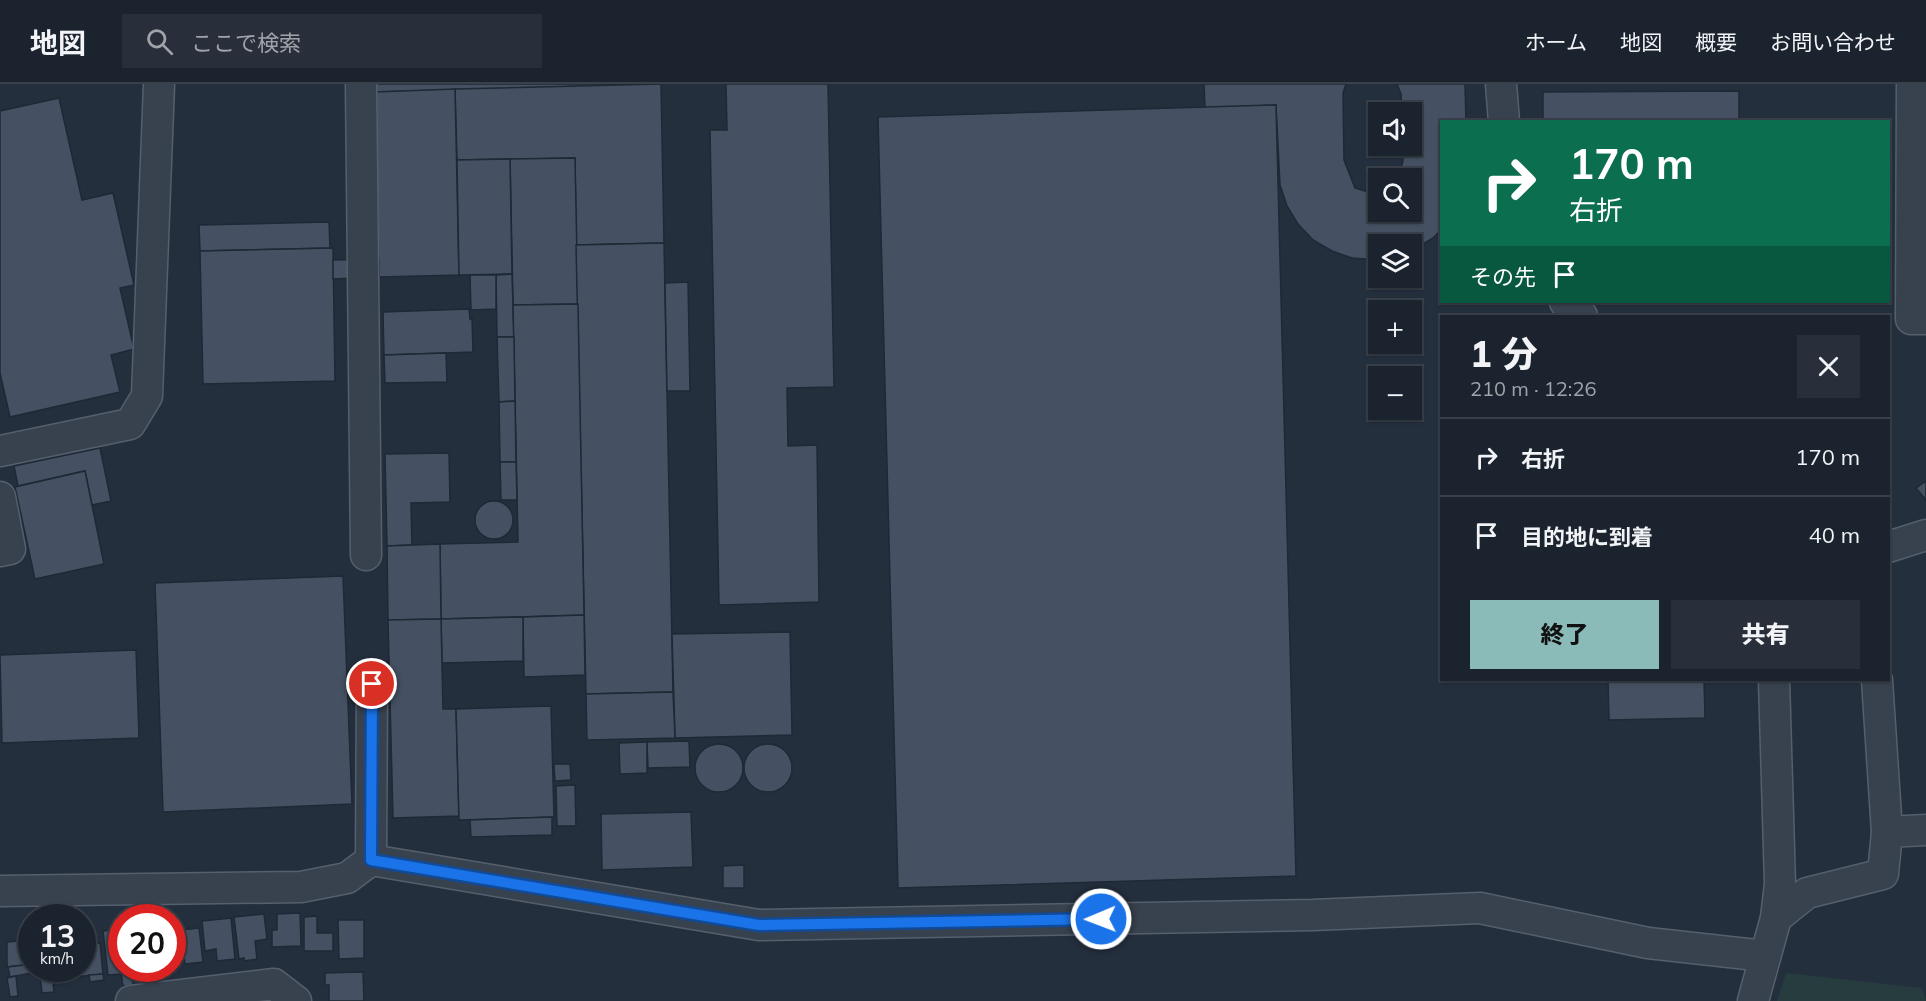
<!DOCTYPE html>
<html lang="ja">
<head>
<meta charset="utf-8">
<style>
  :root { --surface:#1b232e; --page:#282f3a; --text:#f1f3f6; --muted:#a0a4aa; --line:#39404a; --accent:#8bbbb9 }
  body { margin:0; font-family:Mulish,"Noto Sans JP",sans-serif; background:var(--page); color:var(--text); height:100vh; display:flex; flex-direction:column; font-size:22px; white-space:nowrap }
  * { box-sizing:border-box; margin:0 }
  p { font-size:20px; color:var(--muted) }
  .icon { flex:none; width:33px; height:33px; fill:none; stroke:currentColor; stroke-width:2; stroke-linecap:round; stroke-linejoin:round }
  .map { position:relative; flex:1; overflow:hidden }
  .panel { position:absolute; left:1440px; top:231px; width:450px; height:366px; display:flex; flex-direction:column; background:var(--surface); border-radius:0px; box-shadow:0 2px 4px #0004,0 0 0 2px var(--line) }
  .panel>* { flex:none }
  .guide { position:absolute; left:1440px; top:36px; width:450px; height:183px; border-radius:0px; box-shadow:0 2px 4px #0004,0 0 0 2px var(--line); background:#0b6e4f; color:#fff; overflow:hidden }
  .tools { position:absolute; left:1368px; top:18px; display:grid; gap:12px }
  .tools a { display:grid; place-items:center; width:54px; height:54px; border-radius:0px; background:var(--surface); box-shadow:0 2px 4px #0004,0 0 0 2px var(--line); font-size:30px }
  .speed { position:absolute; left:18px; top:820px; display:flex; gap:12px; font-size:30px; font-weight:700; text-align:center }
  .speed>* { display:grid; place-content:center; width:78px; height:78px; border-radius:50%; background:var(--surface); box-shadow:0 2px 4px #0004,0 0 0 2px var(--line); line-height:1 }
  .speed small { font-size:15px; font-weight:400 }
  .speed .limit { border:9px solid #d22; background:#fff; color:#111 }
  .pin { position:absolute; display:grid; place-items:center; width:51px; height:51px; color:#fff; margin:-26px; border:3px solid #fff; border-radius:50%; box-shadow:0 2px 6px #0007 }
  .me { position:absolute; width:66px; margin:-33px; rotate:269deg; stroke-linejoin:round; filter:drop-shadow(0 0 4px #0008) }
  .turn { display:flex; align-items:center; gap:21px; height:126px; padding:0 30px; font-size:27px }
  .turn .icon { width:78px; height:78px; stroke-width:2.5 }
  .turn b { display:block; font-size:42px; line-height:51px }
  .then { display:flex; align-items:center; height:57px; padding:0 30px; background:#0003; gap:12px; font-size:22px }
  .round { display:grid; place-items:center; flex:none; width:63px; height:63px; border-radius:0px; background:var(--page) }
  .head { display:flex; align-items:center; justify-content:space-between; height:102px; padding:0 30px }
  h1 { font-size:36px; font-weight:800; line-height:45px }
  .cta { display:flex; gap:12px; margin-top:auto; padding:12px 30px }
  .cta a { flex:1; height:69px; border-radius:0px; background:var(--accent); color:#111; font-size:24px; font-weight:800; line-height:69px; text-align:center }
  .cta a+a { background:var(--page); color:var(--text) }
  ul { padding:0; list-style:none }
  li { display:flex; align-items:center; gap:18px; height:78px; padding:0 30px; border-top:2px solid var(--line) }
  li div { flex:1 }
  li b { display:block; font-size:22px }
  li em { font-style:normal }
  header { display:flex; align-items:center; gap:36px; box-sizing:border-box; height:84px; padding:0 30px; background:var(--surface); border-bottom:2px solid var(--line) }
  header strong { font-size:28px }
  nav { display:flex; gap:33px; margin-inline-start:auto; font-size:21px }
  .search { width:420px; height:54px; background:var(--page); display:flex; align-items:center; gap:15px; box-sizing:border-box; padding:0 21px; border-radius:0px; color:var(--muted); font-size:22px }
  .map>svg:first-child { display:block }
  .green { fill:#263c3f }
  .building { fill:#455162; stroke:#1f2835; stroke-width:1.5 }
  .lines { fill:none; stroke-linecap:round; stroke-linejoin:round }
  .minor-casing { stroke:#565f6c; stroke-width:33 }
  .minor { stroke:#38414e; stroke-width:30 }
  .route-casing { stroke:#114b97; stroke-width:15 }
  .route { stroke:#1a73e8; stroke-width:10 }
</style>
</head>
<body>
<header>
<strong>地図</strong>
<div class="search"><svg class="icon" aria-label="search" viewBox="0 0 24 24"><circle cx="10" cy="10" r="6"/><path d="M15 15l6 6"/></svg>ここで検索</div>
<nav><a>ホーム</a><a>地図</a><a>概要</a><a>お問い合わせ</a></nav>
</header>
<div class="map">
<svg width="1926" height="917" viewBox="0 0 1926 917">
  <rect width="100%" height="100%" fill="#242f3e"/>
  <path class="green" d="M 1786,889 L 1922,904 L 1926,917 L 1777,917 Z"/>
  <g class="building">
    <path d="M 375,0 L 661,0 L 375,8 Z"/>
    <path d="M 661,0 L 664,159 L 576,161 L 575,74 L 457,76 L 455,5 Z"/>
    <path d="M 726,0 L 828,0 L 834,303 L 787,304 L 788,362 L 817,361 L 819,518 L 719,521 L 710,46 L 727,46 Z"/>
    <path d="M 1204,0 L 1346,0 L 1343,9 L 1344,76 L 1355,104 L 1374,110 L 1378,108 L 1378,128 L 1412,128 L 1412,94 L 1398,94 L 1403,77 L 1402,62 L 1412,62 L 1412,28 L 1402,28 L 1401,10 L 1397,0 L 1465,0 L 1466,38 L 1442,38 L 1442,145 L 1433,154 L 1412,167 L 1412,160 L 1378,160 L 1378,176 L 1352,174 L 1332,167 L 1313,156 L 1298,140 L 1287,122 L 1280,101 L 1276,21 L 1205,24 Z"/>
    <path d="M 455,5 L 459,191 L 379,193 L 375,8 Z"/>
    <path d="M 1739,7 L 1739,38 L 1543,38 L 1543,8 Z"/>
    <path d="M 59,14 L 82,116 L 113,109 L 134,201 L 120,204 L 134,265 L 111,271 L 120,308 L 10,333 L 0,289 L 0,27 Z"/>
    <path d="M 1276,21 L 1296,792 L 898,804 L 878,33 Z"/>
    <path d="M 1888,64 L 1889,64 L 1890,162 L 1888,162 Z"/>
    <path d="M 575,74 L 578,220 L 513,221 L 510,75 Z"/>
    <path d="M 510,75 L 512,190 L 459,191 L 457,76 Z"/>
    <path d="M 329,138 L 330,164 L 200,167 L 199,141 Z"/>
    <path d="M 664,159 L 673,608 L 586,610 L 576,161 Z"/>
    <path d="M 333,164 L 335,297 L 203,300 L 200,167 Z"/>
    <path d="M 379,175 L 379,193 L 333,195 L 333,176 Z"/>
    <path d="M 512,190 L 514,253 L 497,253 L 496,191 Z"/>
    <path d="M 470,191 L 496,191 L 496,225 L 471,226 Z"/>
    <path d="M 688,198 L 690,307 L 667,307 L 665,199 Z"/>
    <path d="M 578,220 L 584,531 L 441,535 L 440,460 L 518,458 L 513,221 Z"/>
    <path d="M 469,225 L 470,235 L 472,234 L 473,268 L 384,271 L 383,228 Z"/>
    <path d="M 497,253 L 514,253 L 515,317 L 499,318 Z"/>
    <path d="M 446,269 L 447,298 L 385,299 L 384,271 Z"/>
    <path d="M 515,317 L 516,378 L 500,378 L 499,318 Z"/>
    <path d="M 100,364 L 111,417 L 92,421 L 85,387 L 18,402 L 14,382 Z"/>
    <path d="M 449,369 L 450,418 L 411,419 L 412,461 L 387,462 L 385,370 Z"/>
    <path d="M 500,378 L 516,378 L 517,416 L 501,416 Z"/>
    <path d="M 85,387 L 104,480 L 35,495 L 15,403 Z"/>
    <path d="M 1926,397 L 1926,416 L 1916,404 Z"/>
    <circle cx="494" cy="436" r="19"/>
    <path d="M 440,460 L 441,535 L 388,536 L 387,462 Z"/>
    <path d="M 343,492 L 352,720 L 163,728 L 155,499 Z"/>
    <path d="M 584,531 L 585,591 L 524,593 L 523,533 Z"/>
    <path d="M 523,533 L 523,577 L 442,579 L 441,535 Z"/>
    <path d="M 441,535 L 443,625 L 456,625 L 459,732 L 393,734 L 388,536 Z"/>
    <path d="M 790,548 L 792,651 L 675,654 L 672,550 Z"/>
    <path d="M 136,566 L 139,654 L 2,659 L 0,571 Z"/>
    <path d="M 1608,596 L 1704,596 L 1705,634 L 1609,636 Z"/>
    <path d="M 673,608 L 675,654 L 587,656 L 586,610 Z"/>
    <path d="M 551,622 L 554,733 L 459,736 L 456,625 Z"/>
    <path d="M 689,657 L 690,683 L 648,684 L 647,658 Z"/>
    <path d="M 647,658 L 647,689 L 620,690 L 619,659 Z"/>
    <circle cx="719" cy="684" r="24"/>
    <circle cx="768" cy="684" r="24"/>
    <path d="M 554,680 L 570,680 L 571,696 L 555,697 Z"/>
    <path d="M 575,701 L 576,742 L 557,742 L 556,702 Z"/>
    <path d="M 691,728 L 693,783 L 602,786 L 601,730 Z"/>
    <path d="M 552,733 L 552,751 L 471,753 L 470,736 Z"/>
    <path d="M 744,781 L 744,804 L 723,804 L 723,782 Z"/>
    <path d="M 300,829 L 301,862 L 272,863 L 272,846 L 277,846 L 277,830 Z"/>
    <path d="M 264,830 L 267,855 L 255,857 L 257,875 L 244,877 L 244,874 L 239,875 L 234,833 Z"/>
    <path d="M 317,832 L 317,849 L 333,849 L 333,867 L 304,867 L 304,833 Z"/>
    <path d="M 231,834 L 235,875 L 217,877 L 216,865 L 205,867 L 202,837 Z"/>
    <path d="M 338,836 L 364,836 L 364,874 L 339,875 Z"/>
    <path d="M 199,844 L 203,878 L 185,880 L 184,872 L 172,874 L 172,847 Z"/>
    <path d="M 122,845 L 121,890 L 108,891 L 103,847 Z"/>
    <path d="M 32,856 L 32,880 L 7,883 L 7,858 Z"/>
    <path d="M 100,859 L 103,890 L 74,893 L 73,885 L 82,885 L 82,861 Z"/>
    <path d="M 32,880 L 32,885 L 37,885 L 37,888 L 10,893 L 8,883 Z"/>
    <path d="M 122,881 L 122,885 L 131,885 L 133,901 L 123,902 L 120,882 Z"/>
    <path d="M 39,885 L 70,885 L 70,886 L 40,890 Z"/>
    <path d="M 52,888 L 54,908 L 42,909 L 40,890 Z"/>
    <path d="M 363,888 L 364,917 L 329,917 L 329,901 L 325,901 L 325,889 Z"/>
    <path d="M 103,890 L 104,896 L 90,898 L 89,891 Z"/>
    <path d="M 16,892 L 18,912 L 10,913 L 7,894 Z"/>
  </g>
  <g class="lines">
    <defs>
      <g id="minor">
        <path d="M 361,0 L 366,471"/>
        <path d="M 1501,0 L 1504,38"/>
        <path d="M 1912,0 L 1911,235 L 1926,235"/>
        <path d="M 1565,218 L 1582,232"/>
        <path d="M 0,367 L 130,340 L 147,312 L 159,0"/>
        <path d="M 0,413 L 10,465 L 0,467"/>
        <path d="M 1888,463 L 1926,451"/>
        <path d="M 1877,596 L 1887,748"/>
        <path d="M 371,776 L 372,600"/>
        <path d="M 0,807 L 301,803 L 347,794 L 371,776 L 759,841 L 1313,831 L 1480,824 L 1648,859 L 1765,872"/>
        <path d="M 1776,834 L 1807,809 L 1883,790 L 1887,748 L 1926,746"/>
        <path d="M 131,917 L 274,900 L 296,917"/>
        <path d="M 1753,917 L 1776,834 L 1780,800 L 1774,596"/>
      </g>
    </defs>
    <use href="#minor" class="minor-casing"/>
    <use href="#minor" class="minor"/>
  </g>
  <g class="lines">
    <defs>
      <path id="route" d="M 372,600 L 371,776 L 759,841 L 1101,835"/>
    </defs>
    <use href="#route" class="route-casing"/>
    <use href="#route" class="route"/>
  </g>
</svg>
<div class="tools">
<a><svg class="icon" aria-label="sound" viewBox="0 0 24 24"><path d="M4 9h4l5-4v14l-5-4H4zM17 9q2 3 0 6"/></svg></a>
<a><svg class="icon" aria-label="search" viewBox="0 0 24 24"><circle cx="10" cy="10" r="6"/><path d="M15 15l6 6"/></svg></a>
<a><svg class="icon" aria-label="layers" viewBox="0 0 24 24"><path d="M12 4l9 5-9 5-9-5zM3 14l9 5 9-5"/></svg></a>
<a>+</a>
<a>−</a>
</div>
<div class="speed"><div>13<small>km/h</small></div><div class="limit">20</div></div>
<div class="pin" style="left:372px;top:600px;background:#d93025"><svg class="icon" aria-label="arrive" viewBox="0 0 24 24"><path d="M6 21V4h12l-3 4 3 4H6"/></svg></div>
<svg class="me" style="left:1101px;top:835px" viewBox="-20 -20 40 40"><circle r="17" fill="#1a73e8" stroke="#fff" stroke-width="3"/><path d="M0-11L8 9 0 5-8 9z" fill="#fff"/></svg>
<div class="guide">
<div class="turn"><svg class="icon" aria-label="right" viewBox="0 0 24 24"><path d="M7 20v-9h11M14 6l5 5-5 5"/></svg><div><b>170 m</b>右折</div></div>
<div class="then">その先<svg class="icon" aria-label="arrive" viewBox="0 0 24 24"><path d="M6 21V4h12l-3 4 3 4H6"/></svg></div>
</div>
<section class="panel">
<div class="head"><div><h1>1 分</h1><p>210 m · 12:26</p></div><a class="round"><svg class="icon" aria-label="close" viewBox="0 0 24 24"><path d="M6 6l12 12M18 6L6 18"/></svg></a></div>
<ul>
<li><svg class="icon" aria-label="right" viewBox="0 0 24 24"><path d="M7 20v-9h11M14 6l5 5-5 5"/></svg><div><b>右折</b></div><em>170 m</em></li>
<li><svg class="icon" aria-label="arrive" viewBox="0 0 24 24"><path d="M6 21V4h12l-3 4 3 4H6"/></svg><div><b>目的地に到着</b></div><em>40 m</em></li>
</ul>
<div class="cta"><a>終了</a><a>共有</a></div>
</section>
</div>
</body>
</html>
